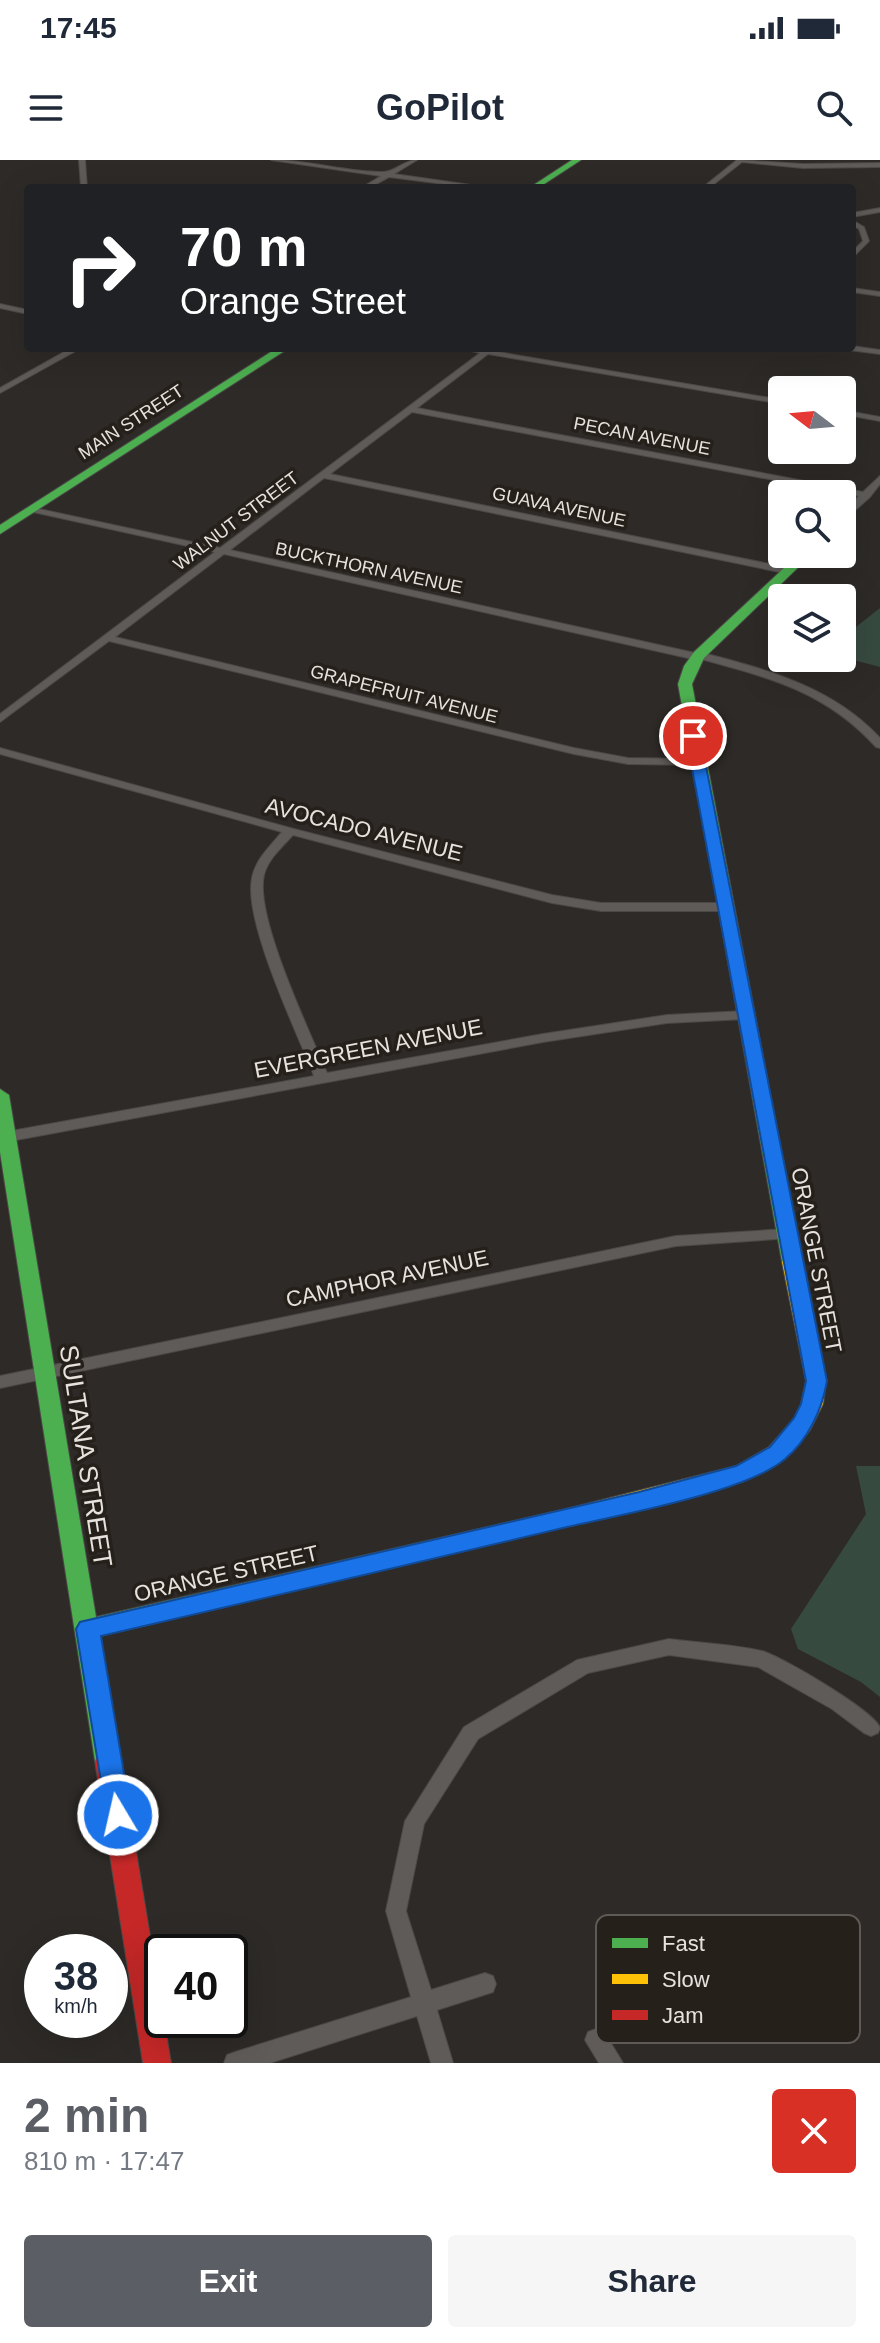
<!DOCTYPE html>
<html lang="en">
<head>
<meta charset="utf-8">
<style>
  :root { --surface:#fff; --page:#f6f6f7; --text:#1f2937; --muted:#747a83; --accent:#5b5f65 }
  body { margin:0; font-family:Helvetica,sans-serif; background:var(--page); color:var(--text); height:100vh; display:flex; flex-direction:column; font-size:30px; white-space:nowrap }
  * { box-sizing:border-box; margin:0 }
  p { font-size:26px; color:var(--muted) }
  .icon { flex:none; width:44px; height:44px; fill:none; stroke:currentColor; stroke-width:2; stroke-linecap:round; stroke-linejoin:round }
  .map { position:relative; height:1903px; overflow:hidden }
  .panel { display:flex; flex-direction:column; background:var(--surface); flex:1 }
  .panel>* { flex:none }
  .banner { position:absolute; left:24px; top:24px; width:832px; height:168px; border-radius:8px; box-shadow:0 8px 32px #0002; background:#202124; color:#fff; overflow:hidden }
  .needle { width:52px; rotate:286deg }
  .tools { position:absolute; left:768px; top:216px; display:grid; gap:16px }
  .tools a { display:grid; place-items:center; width:88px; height:88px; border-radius:8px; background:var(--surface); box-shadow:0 8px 32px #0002; font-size:40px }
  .speed { position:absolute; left:24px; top:1774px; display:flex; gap:16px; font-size:40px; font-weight:700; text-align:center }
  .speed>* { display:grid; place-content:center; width:104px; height:104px; border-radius:50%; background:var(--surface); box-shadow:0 8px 32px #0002; line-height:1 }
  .speed small { font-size:20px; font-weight:400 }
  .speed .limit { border:4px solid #111; border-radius:12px; background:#fff; color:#111 }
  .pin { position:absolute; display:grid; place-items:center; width:68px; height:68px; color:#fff; margin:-34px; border:4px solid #fff; border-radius:50%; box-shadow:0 2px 8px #0007 }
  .me { position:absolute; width:88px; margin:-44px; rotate:351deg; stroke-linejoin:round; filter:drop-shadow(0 0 6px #0008) }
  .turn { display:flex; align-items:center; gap:28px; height:168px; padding:0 24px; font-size:36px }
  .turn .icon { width:104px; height:104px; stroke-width:2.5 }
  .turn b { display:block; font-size:56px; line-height:68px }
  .round { display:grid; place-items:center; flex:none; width:84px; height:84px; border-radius:8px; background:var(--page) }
  .summary { display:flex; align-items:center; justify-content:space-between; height:136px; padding:0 24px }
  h1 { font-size:48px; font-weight:700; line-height:60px; color:var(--accent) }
  .action { display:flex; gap:16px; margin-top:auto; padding:16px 24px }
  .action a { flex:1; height:92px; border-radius:8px; background:var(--accent); color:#fff; font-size:32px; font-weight:700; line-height:92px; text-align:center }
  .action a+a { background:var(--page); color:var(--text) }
  .status { display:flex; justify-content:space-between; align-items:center; height:56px; padding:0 40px; background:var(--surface); direction:ltr }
  .status svg { height:22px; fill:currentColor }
  header { display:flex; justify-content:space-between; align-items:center; height:104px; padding:0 24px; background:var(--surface); font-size:36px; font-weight:700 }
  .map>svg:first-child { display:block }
  .green { fill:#374a40 }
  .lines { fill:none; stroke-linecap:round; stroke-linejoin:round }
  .street-casing { stroke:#4b4846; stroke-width:2 }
  .fast-casing { stroke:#4b4846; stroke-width:2 }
  .slow-casing { stroke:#4b4846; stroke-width:2 }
  .jam-casing { stroke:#4b4846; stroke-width:2 }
  .street { fill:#5e5b59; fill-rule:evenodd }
  .fast { fill:#4caf50; fill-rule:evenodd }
  .slow { fill:#ffc107; fill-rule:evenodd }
  .jam { fill:#c62828; fill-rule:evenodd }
  .route { fill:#1a73e8; stroke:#114b97; stroke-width:2 }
  .labels { text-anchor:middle; stroke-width:7; stroke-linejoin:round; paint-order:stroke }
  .far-street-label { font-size:18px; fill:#e6e2de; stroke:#26201b }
  .street-label { font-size:22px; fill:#e6e2de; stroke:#26201b }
  .near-street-label { font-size:26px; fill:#e6e2de; stroke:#26201b }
  .key { fill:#26201b; stroke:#605a56; stroke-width:2 }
  .key-label { font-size:22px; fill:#e6e2de }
</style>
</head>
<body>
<div class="status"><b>17:45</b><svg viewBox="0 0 49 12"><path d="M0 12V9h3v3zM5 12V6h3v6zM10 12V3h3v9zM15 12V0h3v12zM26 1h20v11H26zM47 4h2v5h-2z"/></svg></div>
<header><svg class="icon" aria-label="menu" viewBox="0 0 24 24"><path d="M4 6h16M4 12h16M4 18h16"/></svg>GoPilot<svg class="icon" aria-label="search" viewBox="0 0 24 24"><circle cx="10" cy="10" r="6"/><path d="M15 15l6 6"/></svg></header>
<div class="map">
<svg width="880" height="1903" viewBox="0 0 880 1903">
  <rect width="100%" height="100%" fill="#2d2a27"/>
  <g class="green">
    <path d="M 880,448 L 880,507 L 842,497 L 842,478 Z"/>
    <path d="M 856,1306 L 880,1306 L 880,1537 L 861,1522 L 798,1489 L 791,1469 L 866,1354 Z"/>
  </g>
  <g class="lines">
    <defs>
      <g id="street">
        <path d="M 79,0 L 85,0 L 87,28 L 81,28 Z"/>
        <path d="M 271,0 C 309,0 345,12 383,12 C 395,12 404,0 417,0 L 394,14 L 492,28 L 475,28 L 389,17 L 369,28 L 361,28 L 381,16 Z"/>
        <path d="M 737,0 L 803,4 L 880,3 L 880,7 L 803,8 L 742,2 L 709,28 L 702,28 Z"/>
        <path d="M 880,48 L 880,52 L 852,57 L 852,53 Z"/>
        <path d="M 852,60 L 864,67 L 869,81 L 852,98 L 852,92 L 863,81 L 859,69 L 852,65 Z"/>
        <path d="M 852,128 L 880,132 L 880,136 L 852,132 Z"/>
        <path d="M 0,144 L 28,150 L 28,154 L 0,148 Z"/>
        <path d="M 852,186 L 880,190 L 880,194 L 849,190 L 848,188 L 852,188 Z"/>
        <path d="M 71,188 L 81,188 L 0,233 L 0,228 Z"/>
        <path d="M 460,188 L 495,188 L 492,191 L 782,240 L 782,244 L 488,194 L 417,248 L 863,332 L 880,316 L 880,324 L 870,337 L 842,362 L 842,354 L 859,336 L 412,252 L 330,314 L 789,408 L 794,411 L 789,414 L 324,318 L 230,390 L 695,493 L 699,492 C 765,509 832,526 880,578 L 880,588 L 876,587 C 826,532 771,518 701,499 L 697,500 L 224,394 L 115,477 L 574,588 L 628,598 L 697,599 L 703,602 L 697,605 L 628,604 L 574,594 L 109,481 L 0,562 L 0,554 L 215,392 L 33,352 L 29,349 L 30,347 L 220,388 L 480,193 Z"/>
        <path d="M 842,250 L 880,257 L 880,261 L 842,254 Z"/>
        <path d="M 0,588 L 294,669 L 552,735 L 601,743 L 725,743 L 731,747 L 725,751 L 601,751 L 552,743 L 293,675 C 282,687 268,699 264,715 C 254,756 310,872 327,913 L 543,874 L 667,855 L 745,851 L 752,855 L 745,859 L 667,863 L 543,882 L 0,983 L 0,973 L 314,916 C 297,872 243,761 252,718 C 255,700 271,685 282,672 L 0,594 Z"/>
        <path d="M 786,1069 L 791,1070 L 794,1074 L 791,1078 L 676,1086 L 0,1228 L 0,1216 L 676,1076 Z"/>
        <path d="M 669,1479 C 699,1483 732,1484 762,1491 C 781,1496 876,1552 880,1568 L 878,1573 L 871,1576 L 864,1573 L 832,1549 L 758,1507 L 669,1495 L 588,1513 L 478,1579 L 424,1664 L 406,1751 L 431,1830 L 485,1813 L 493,1816 L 496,1824 L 493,1832 L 437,1850 L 453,1903 L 431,1903 L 417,1856 L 270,1903 L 224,1903 L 227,1895 L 235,1892 L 411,1837 L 386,1751 L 405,1661 L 464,1567 L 577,1500 Z"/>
        <path d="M 596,1869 L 604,1872 L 623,1903 L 599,1903 L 585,1880 L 588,1872 Z"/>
      </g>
      <g id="fast">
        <path d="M 572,0 L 581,0 L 538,28 L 529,28 Z"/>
        <path d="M 277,188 L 289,188 L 0,374 L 0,365 Z"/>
        <path d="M 799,394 L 812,394 L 704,498 L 692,524 L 802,1102 L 799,1107 L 785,1107 L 782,1102 L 678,524 L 684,506 L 694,492 Z"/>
        <path d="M 0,929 L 9,935 L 96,1457 L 570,1348 L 578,1351 L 581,1357 L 578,1363 L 100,1476 L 121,1601 L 117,1609 L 108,1612 L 99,1609 L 95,1601 L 0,992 Z"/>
      </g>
      <path id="slow" d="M 792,1095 L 799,1097 L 802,1102 L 826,1221 L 823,1244 L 810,1270 L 785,1299 L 742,1322 L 570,1366 L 562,1363 L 559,1357 L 562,1351 L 570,1348 L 736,1306 L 769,1287 L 794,1259 L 801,1244 L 806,1221 L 782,1102 L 785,1097 Z"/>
      <path id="jam" d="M 108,1590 L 117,1593 L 121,1601 L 171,1903 L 143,1903 L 95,1601 L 99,1593 Z"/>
    </defs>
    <use href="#street" class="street-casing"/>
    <use href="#fast" class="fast-casing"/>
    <use href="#slow" class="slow-casing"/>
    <use href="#jam" class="jam-casing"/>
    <use href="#street" class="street"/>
    <use href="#fast" class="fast"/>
    <use href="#slow" class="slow"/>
    <use href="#jam" class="jam"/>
  </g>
  <path class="route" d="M 693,572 L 700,576 L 827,1221 C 822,1250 808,1280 785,1299 C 747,1332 619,1355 567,1367 C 412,1404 256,1440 101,1476 L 131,1655 L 127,1664 L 118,1667 L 108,1664 L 76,1469 L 80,1462 L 639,1332 L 736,1306 L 770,1287 L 794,1258 L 801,1244 L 806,1221 L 686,576 Z"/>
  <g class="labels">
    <g class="far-street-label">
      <text transform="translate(131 262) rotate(-33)" y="6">MAIN STREET</text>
      <text transform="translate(642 276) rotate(11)" y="6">PECAN AVENUE</text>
      <text transform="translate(559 347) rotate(12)" y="6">GUAVA AVENUE</text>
      <text transform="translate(236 361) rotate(-37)" y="6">WALNUT STREET</text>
      <text transform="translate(369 408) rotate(12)" y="6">BUCKTHORN AVENUE</text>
      <text transform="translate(404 534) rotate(14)" y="6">GRAPEFRUIT AVENUE</text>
    </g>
    <g class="street-label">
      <text transform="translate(364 669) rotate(14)" y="8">AVOCADO AVENUE</text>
      <text transform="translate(368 888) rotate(-11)" y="8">EVERGREEN AVENUE</text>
      <text transform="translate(817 1100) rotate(79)" y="8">ORANGE STREET</text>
      <text transform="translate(387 1118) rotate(-12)" y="8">CAMPHOR AVENUE</text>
      <text transform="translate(226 1413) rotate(-13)" y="8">ORANGE STREET</text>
    </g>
    <g class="near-street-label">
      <text transform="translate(86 1296) rotate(81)" y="9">SULTANA STREET</text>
    </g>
  </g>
  <rect x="596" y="1755" width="264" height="128" rx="12" class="key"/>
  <rect x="612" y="1778" width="36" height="10" fill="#4caf50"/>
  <rect x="612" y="1814" width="36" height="10" fill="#ffc107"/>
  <rect x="612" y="1850" width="36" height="10" fill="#c62828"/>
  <g class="key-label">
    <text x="662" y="1791">Fast</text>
    <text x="662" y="1827">Slow</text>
    <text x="662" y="1863">Jam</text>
  </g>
</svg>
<div class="tools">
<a><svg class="needle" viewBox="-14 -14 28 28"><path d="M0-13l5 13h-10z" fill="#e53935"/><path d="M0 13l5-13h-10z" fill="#747a83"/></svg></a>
<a><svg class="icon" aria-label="search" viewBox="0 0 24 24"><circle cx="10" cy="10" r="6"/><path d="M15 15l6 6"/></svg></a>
<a><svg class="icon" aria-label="layers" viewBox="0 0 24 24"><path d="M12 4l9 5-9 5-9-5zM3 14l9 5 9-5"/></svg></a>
</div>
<div class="speed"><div>38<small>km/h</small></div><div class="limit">40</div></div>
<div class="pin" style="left:693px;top:576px;background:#d93025"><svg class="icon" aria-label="arrive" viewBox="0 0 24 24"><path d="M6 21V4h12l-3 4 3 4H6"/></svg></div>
<svg class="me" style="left:118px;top:1655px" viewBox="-20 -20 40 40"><circle r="17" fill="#1a73e8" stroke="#fff" stroke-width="3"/><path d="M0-11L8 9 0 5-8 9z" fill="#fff"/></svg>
<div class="banner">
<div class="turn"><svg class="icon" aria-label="right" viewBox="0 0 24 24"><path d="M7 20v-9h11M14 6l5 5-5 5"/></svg><div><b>70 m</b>Orange Street</div></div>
</div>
</div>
<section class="panel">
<div class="summary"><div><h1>2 min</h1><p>810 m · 17:47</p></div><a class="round" style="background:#d93025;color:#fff"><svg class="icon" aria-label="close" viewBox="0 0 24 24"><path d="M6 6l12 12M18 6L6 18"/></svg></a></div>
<div class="action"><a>Exit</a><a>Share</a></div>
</section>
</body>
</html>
